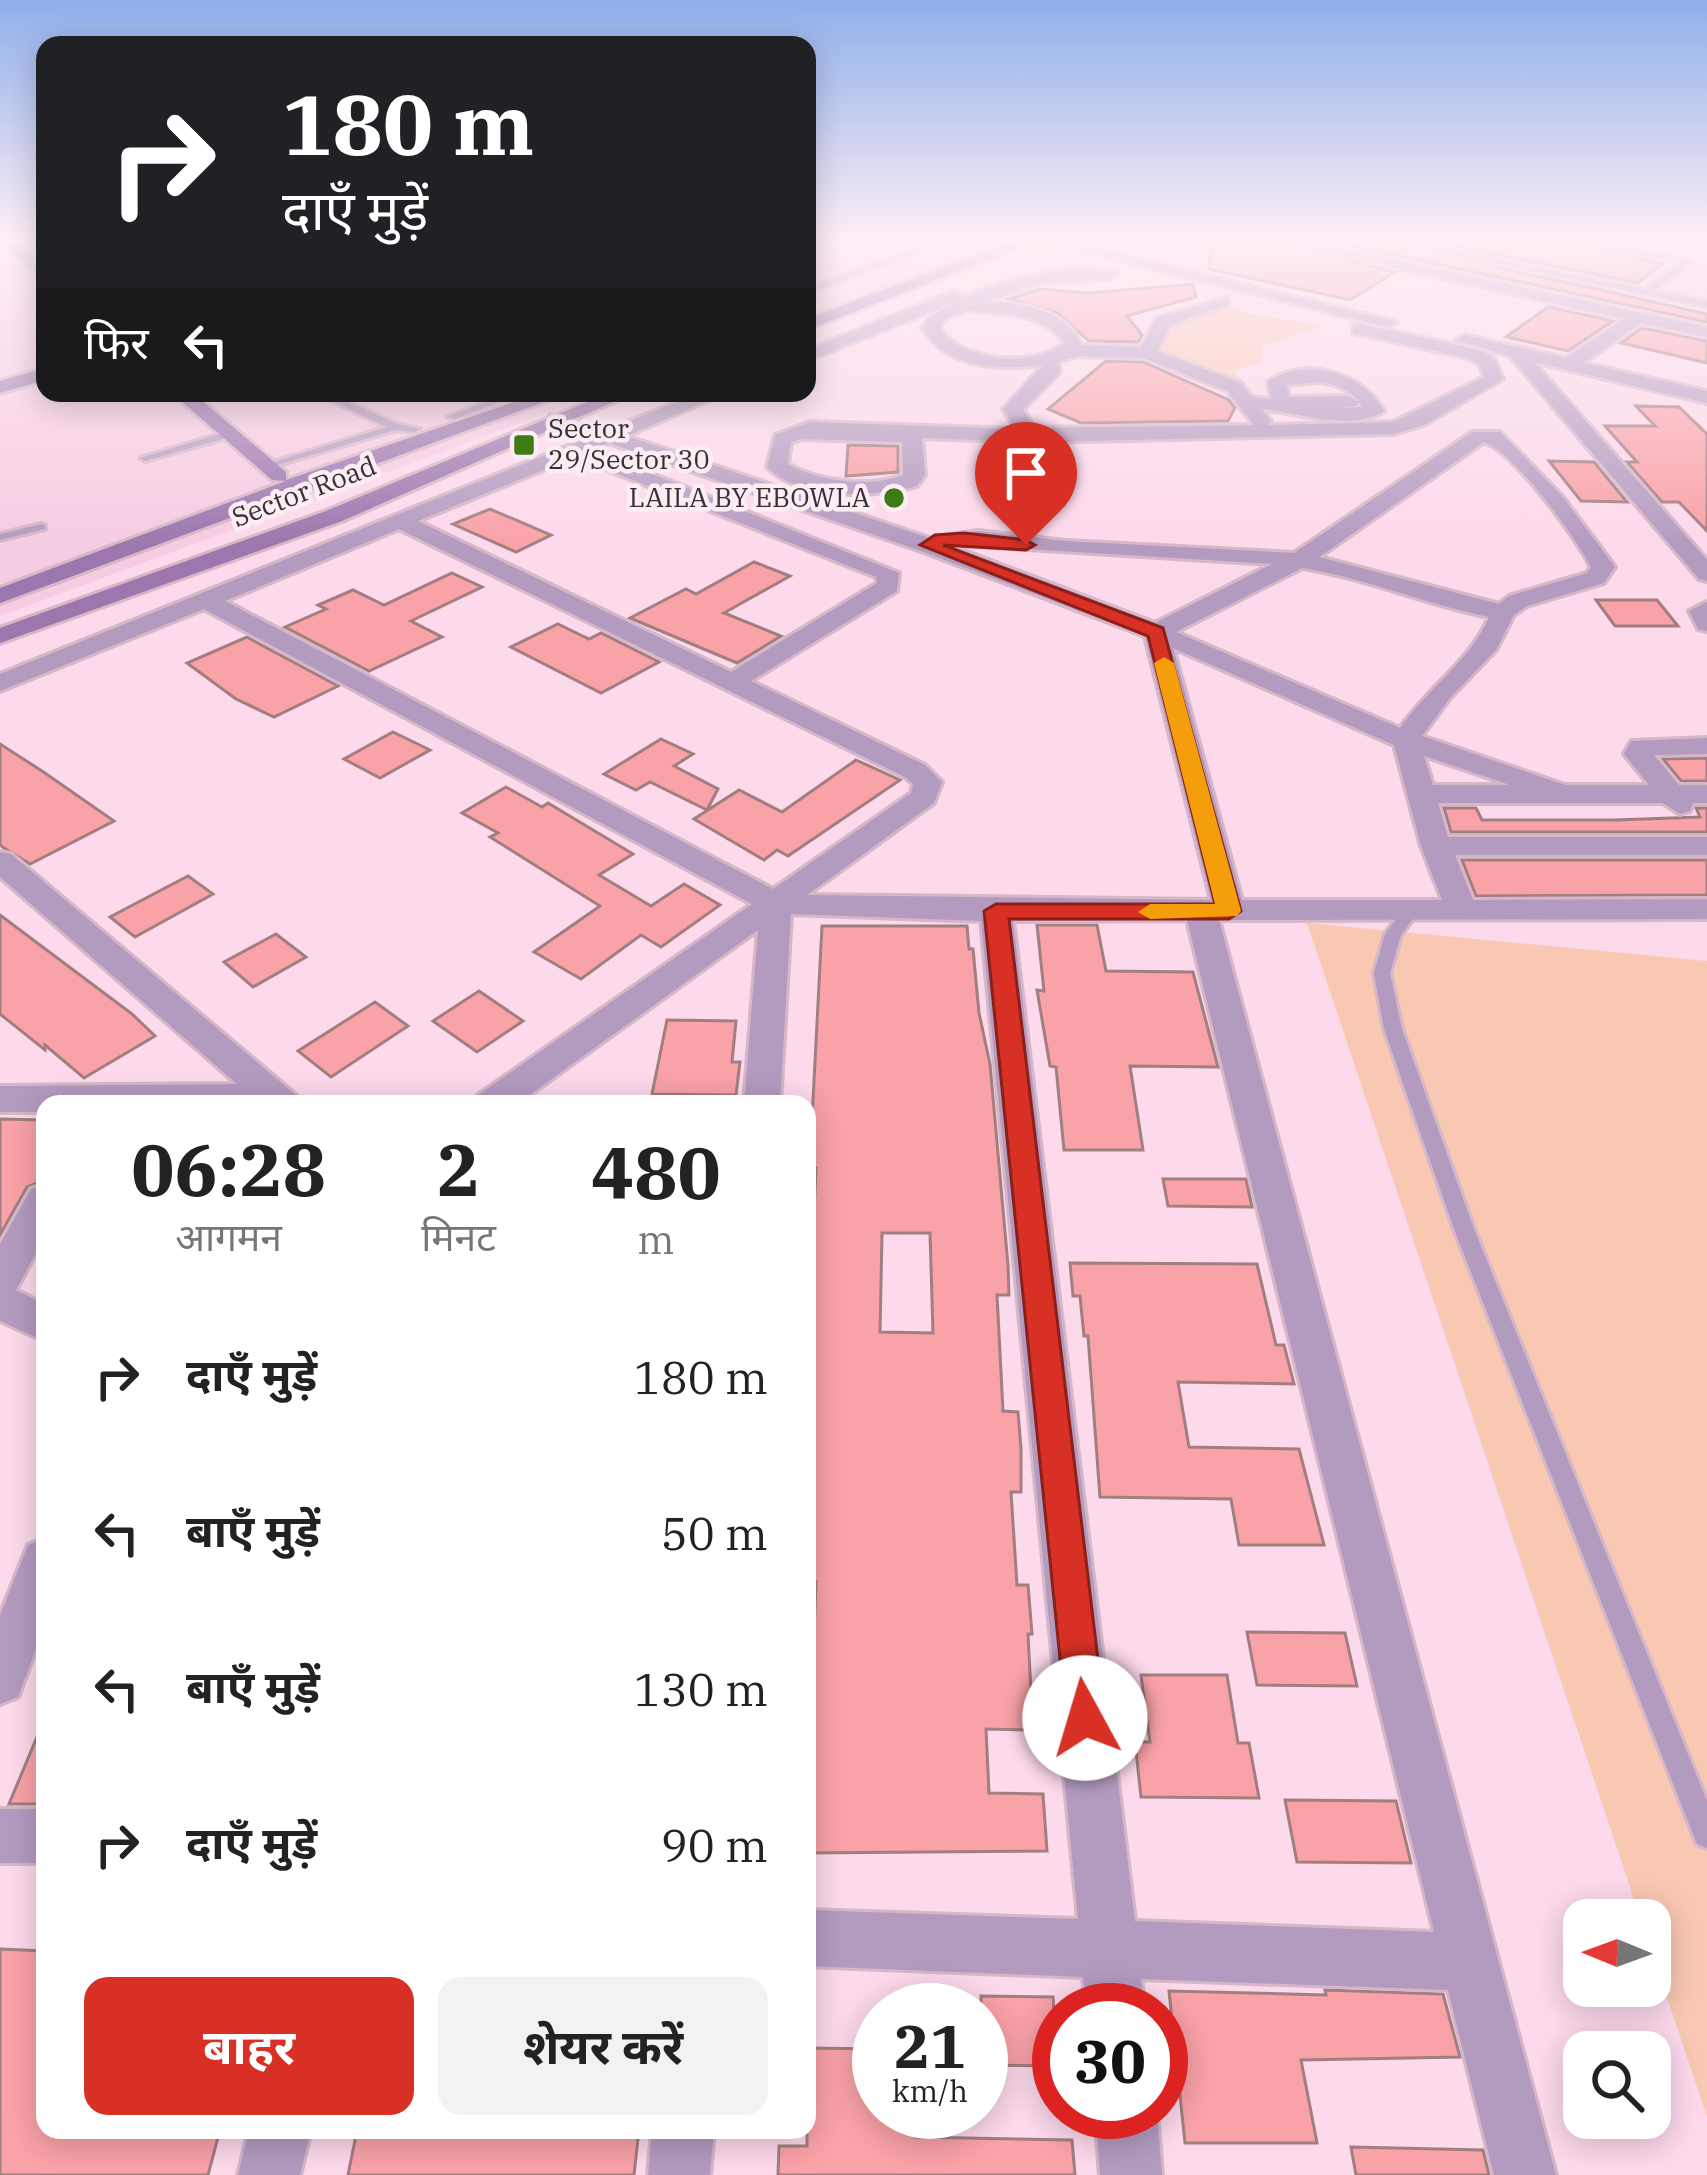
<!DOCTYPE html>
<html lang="hi">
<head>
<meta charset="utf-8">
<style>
  :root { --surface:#fff; --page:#f2f2f2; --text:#222; --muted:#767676; --accent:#d93025 }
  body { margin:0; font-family:"IBM Plex Serif","Noto Sans Devanagari",serif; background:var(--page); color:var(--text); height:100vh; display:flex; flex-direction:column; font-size:45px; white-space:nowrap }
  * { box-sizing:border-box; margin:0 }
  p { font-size:39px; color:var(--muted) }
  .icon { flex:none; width:66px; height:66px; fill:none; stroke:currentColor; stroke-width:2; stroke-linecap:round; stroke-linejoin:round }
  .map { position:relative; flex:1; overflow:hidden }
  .side { position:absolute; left:36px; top:1095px; width:780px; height:1044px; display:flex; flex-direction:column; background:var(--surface); border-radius:24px; box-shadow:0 6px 30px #0003 }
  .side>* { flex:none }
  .banner { position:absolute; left:36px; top:36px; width:780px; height:366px; border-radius:24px; box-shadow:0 6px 30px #0003; background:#202124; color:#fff; overflow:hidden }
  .needle { width:78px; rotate:271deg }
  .controls { position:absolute; left:1563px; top:1899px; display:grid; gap:24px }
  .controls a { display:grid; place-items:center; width:108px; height:108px; border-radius:24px; background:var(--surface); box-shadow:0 6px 30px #0003; font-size:60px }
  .speed { position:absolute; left:852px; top:1983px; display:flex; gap:24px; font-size:60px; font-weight:700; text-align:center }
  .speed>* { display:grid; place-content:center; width:156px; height:156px; border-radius:50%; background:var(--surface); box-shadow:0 6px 30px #0003; line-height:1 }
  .speed small { font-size:30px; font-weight:400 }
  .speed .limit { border:18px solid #d22; background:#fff; color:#111 }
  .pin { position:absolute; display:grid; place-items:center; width:102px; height:102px; color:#fff; margin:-123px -51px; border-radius:50% 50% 50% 0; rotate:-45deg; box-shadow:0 0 12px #0007 }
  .pin .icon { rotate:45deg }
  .me { position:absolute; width:132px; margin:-66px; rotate:354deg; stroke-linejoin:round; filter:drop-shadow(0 0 9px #0008) }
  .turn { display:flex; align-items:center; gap:42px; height:252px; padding:0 48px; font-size:54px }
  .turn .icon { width:156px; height:156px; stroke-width:2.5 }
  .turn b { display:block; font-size:84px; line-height:102px }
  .then { display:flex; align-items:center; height:114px; padding:0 48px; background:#0003; gap:24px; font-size:45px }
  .eta { display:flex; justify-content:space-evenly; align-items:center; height:204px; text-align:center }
  .eta b { font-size:72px; font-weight:700; line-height:84px }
  .cta { display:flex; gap:24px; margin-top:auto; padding:24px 48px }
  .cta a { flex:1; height:138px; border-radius:24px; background:var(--accent); color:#fff; font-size:48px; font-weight:700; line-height:138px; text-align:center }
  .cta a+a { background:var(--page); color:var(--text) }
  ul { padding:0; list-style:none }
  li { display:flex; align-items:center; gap:36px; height:156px; padding:0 48px }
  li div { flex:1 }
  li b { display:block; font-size:45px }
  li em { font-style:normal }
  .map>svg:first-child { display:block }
  .built { fill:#f6cce2 }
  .green { fill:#f9c8b3 }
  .building { fill:#f9a2a8; stroke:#a27e80; stroke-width:3; fill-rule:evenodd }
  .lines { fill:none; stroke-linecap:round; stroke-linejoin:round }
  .lane-casing { stroke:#d6b7c7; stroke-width:6 }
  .street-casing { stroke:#d6b7c7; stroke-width:6 }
  .secondary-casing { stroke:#d6b7c7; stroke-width:6 }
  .lane { fill:#b39bc0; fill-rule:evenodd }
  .street { fill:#b39bc0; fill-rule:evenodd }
  .secondary { fill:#9b77ad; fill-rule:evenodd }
  .route { fill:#d93025; stroke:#8d1f18; stroke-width:3 }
  .slow { fill:#f59e0b }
  .poi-dot { fill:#3e7b16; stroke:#fbedf4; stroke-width:4.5 }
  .labels { text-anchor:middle; stroke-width:9; stroke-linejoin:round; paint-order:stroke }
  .far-poi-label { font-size:27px; fill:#3c2e35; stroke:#fbedf4; text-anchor:start }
  .far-street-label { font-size:27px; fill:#3c2e35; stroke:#fbedf4 }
</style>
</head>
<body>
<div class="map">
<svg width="1707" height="2175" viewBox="0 0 1707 2175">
  <rect width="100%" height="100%" fill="#fcd9eb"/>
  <g class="built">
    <path d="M 0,241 L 45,241 L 45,393 L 601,393 L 0,616 Z"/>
    <path d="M 807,241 L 1008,241 L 807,316 Z"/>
    <path d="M 1383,241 L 1591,241 L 1707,262 L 1707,306 Z"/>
  </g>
  <g class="green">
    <path d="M 1226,304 L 1247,313 L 1324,326 L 1262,347 L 1262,362 L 1233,371 L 1253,391 L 1156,351 L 1171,321 Z"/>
    <path d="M 1307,923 L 1707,961 L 1707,2117 L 1650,1947 L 1650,1920 L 1641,1920 Z"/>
  </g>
  <g class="building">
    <path d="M 1212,241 L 1273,241 L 1395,272 L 1350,300 L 1209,269 Z"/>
    <path d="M 1330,241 L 1384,241 L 1707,314 L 1707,322 Z"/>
    <path d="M 1431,241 L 1567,241 L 1662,264 L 1638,283 Z"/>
    <path d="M 1193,284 L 1196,297 L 1127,316 L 1142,335 L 1138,342 L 1089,341 L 1056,312 L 1009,299 L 1040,289 L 1089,293 Z"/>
    <path d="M 1548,307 L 1613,321 L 1568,351 L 1506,337 Z"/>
    <path d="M 1642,328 L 1707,341 L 1707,363 L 1621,343 Z"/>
    <path d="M 1106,361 L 1143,362 L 1229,400 L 1235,408 L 1228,421 L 1081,423 L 1048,409 Z"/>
    <path d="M 1636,406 L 1679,407 L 1707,434 L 1707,531 L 1679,502 L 1662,502 L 1627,462 L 1637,462 L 1605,426 L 1655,426 Z"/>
    <path d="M 848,445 L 898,446 L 898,472 L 846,476 Z"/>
    <path d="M 1549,461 L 1594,462 L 1627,502 L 1581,501 Z"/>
    <path d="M 490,509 L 551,535 L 516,552 L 453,524 Z"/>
    <path d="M 754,562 L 790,576 L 724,613 L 781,636 L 737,663 L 630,618 L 686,589 L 696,594 Z"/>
    <path d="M 452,573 L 482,587 L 411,621 L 442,637 L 369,671 L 285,627 L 326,609 L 318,605 L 353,590 L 384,605 Z"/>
    <path d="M 1596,600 L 1657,600 L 1678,626 L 1615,626 Z"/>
    <path d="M 558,624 L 589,639 L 601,633 L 659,662 L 601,693 L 511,647 Z"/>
    <path d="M 247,637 L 254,641 L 338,686 L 274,717 L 236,699 L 187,663 Z"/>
    <path d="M 393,732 L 430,750 L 380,778 L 344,759 Z"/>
    <path d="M 661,739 L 693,754 L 674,766 L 718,789 L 707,810 L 650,782 L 636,790 L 604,774 Z"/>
    <path d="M 0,744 L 42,771 L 114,821 L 30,864 L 4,848 L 0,845 Z"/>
    <path d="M 1707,758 L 1707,781 L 1681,781 L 1663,759 Z"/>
    <path d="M 856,760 L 900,780 L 788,856 L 777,850 L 764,860 L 694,819 L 739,790 L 782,812 Z"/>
    <path d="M 506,787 L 542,807 L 548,803 L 633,854 L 599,875 L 651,906 L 684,884 L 720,905 L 661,947 L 641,935 L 581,979 L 534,952 L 600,906 L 490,837 L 498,833 L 462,813 Z"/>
    <path d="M 1444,808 L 1476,808 L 1482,820 L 1614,820 L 1700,817 L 1696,808 L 1707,808 L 1707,832 L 1451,832 Z"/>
    <path d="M 1462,860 L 1707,860 L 1707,895 L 1476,896 Z"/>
    <path d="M 188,876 L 213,894 L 135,937 L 110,917 Z"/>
    <path d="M 0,915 L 132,1014 L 155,1036 L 84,1078 L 45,1045 L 45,1050 L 0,1014 Z"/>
    <path d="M 1037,925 L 1097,925 L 1106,971 L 1193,972 L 1218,1067 L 1130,1066 L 1143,1150 L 1064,1150 L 1056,1067 L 1050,1066 L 1037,990 L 1044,991 Z"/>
    <path d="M 822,926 L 967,926 L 969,949 L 973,949 L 979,1013 L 990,1064 L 1008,1265 L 1009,1295 L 997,1295 L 1003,1411 L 1018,1412 L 1021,1449 L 1021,1492 L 1011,1492 L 1017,1585 L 1028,1585 L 1032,1634 L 1028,1634 L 1033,1730 L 986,1729 L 989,1793 L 1043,1794 L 1047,1851 L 807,1853 L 807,1686 L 812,1686 L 816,1582 L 808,1582 L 811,1327 L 807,1327 L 807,1234 L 813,1234 L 816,1168 L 812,1168 L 811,1139 ZM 882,1233 L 930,1233 L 933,1333 L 880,1332 Z"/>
    <path d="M 276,934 L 306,957 L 253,987 L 224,962 Z"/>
    <path d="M 479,991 L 523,1021 L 477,1052 L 433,1021 Z"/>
    <path d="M 375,1002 L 408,1026 L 331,1077 L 298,1051 Z"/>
    <path d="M 667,1020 L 736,1021 L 732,1062 L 740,1062 L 736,1095 L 652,1094 Z"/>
    <path d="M 0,1119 L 45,1120 L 45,1173 L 40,1182 L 27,1187 L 0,1235 Z"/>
    <path d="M 1163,1179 L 1246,1179 L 1252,1207 L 1168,1206 Z"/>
    <path d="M 1070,1263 L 1257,1264 L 1276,1345 L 1284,1345 L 1294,1384 L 1178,1382 L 1189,1447 L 1299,1449 L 1324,1545 L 1239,1545 L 1231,1499 L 1100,1497 L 1088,1336 L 1084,1336 L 1080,1296 L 1073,1296 Z"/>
    <path d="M 1247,1632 L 1345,1633 L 1357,1686 L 1257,1685 Z"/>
    <path d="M 1141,1675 L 1227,1675 L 1238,1743 L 1249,1743 L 1259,1798 L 1141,1797 L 1135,1742 L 1150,1742 Z"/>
    <path d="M 44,1720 L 45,1804 L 9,1804 Z"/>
    <path d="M 1285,1800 L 1396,1801 L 1411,1863 L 1297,1862 Z"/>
    <path d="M 0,1949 L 45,1951 L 45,2130 L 220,2130 L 208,2175 L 0,2175 Z"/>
    <path d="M 1325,1990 L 1443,1994 L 1460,2057 L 1301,2060 L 1317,2143 L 1185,2143 L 1169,1991 L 1326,1995 Z"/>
    <path d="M 981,1996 L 1053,1997 L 1058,2066 L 981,2065 Z"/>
    <path d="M 807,2048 L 879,2049 L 879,2112 L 915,2112 L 915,2137 L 1072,2140 L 1075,2175 L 778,2175 L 779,2146 L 807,2146 Z"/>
    <path d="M 357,2130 L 639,2130 L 634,2175 L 348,2175 Z"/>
    <path d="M 1351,2147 L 1483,2150 L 1489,2175 L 1356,2175 Z"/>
  </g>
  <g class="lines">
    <defs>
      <g id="lane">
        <path d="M 937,241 L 949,241 L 807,293 L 807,288 Z"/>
        <path d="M 1388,241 L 1406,241 L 1645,289 L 1681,263 L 1571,241 L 1590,241 L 1688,260 L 1691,264 L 1653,291 L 1707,301 L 1707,307 Z"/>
        <path d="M 316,393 L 329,393 L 397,424 L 420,429 L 415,432 L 396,430 L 264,469 L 264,465 L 386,427 Z"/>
        <path d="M 509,393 L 523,393 L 455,419 L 447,417 Z"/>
        <path d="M 229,431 L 234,434 L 233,436 L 145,461 L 140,458 Z"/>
        <path d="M 41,524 L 45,525 L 45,529 L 0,540 L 0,534 Z"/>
        <path d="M 1414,902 L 1422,907 L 1401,935 L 1390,973 L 1402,1029 L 1474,1229 L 1707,1801 L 1707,1848 L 1697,1844 L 1693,1834 L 1454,1229 L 1384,1029 L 1374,973 L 1385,934 L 1408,903 Z"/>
      </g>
      <g id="street">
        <path d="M 1040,241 L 1068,241 L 1397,322 L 1388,327 Z"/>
        <path d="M 1277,241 L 1307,241 L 1707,327 L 1707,337 L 1641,323 L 1584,363 L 1707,391 L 1707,403 L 1534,362 L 1707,560 L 1707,581 L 1699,579 L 1510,356 L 1456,340 L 1465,335 L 1566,358 L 1624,319 Z"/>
        <path d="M 1086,268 L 1117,274 L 1109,279 L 1043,283 L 986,302 C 1022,303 1066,309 1081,345 L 1141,347 L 1157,318 L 1228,297 L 1228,305 L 1170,325 L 1157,351 L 1241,383 L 1252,397 L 1271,399 L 1268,382 C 1304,356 1363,372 1384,411 C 1352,432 1298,413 1262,409 L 1271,421 L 1268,425 L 1393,422 L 1484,377 L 1480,365 L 1468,358 L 1353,333 L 1353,325 L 1359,324 L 1480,350 L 1494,358 L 1503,379 L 1424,425 L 1394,434 L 1041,442 L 922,438 L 925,475 L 917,486 C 873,497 802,501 767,467 L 775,435 L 810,422 L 1016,429 L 1003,409 L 1043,365 C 999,370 948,369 922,328 C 947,290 1042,271 1086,268 ZM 967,310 C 1002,316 1040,309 1064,343 C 1036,368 961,362 940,328 L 944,320 ZM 1079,356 L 1144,358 L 1227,391 L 1254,425 L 1035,428 L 1023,410 L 1060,372 L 1059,361 ZM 1319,382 C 1337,384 1353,390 1362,407 L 1339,408 L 1356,406 L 1359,402 L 1349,396 L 1289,397 L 1287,385 ZM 802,439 L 902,442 L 903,475 C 871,488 819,482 788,464 L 791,442 Z"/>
        <path d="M 954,291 L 962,296 L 960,300 L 807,361 L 807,350 Z"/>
        <path d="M 699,393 L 725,393 L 627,436 L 929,538 L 978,531 L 1066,541 L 1294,553 L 1472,432 L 1500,432 L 1562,496 L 1615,567 L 1604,583 L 1527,606 L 1514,615 L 1496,650 L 1450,698 L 1422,736 L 1565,785 L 1649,785 L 1624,754 L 1631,741 L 1707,738 L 1707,754 L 1654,755 L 1679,785 L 1707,785 L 1707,803 L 1693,803 L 1690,811 L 1680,814 L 1663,803 L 1438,803 L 1448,837 L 1707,837 L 1707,855 L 1455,855 L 1473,900 L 1707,899 L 1707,919 L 1219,920 L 1556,2175 L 1494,2175 L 1448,1990 L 1141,1979 L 1145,2010 L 1087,2010 L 1083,1977 L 807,1966 L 807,1910 L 1078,1919 L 981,921 L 791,914 L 780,1104 L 744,1104 L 758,930 L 517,1104 L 473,1104 L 478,1095 L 752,904 L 204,609 L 0,691 L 0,674 L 590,437 L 550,423 L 550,415 L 608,430 ZM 1484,442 C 1515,453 1575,536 1591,567 L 1587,573 L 1509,596 L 1499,604 L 1319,557 ZM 609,443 L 921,551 L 1145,636 L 1211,900 L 807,895 L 934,803 L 942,782 L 925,765 L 751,681 L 897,591 L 899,573 L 593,450 ZM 575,457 L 876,577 L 877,583 L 731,672 L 418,521 ZM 399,529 L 905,777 L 913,784 L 911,793 L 773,889 L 225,601 ZM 961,545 L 1272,564 L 1155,623 L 951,546 ZM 1302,568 C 1366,578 1425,604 1489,617 C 1472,659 1427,689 1400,728 L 1176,632 ZM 1173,648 L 1394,745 L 1421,846 L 1442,900 L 1242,900 ZM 1424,756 L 1510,785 L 1433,785 ZM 1187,920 L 1434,1932 L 1135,1921 L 1013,921 Z"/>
        <path d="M 1707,602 L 1707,631 L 1698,629 L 1689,611 Z"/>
        <path d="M 0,852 L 11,854 L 296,1095 L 301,1104 L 45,1104 L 45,1112 L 0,1112 L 0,1086 L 237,1084 L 0,877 Z"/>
        <path d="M 45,1185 L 45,1236 L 16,1290 L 45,1305 L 45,1341 L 0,1321 L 0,1244 L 31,1189 Z"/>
        <path d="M 45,1538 L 45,1625 L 18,1697 L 0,1704 L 0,1615 L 28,1545 Z"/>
        <rect x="0" y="1809" width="45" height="54"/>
        <path d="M 1095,2112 L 1157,2112 L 1162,2175 L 1100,2175 Z"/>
        <path d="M 249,2130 L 311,2130 L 300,2175 L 238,2175 Z"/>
        <path d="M 652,2130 L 714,2130 L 710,2175 L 648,2175 Z"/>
      </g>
      <g id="secondary">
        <path d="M 0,241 L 15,241 L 45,268 L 45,281 Z"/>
        <path d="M 1013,241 L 1035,241 L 807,330 L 807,319 Z"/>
        <path d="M 45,368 L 45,380 L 0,393 L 0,381 Z"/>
        <path d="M 172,393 L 193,393 L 286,472 L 286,480 L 541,393 L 568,393 L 0,603 L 0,588 L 286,481 L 272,480 Z"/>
        <path d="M 609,393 L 634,393 L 342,521 L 0,643 L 0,628 L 326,511 Z"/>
      </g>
    </defs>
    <use href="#lane" class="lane-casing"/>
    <use href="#street" class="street-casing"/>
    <use href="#secondary" class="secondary-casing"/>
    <use href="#lane" class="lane"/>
    <use href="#street" class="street"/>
    <use href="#secondary" class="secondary"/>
  </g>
  <linearGradient id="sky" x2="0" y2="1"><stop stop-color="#8eafeb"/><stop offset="0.44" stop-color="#feeef6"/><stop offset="1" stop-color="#feeef6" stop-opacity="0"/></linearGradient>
  <rect width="1707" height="546" fill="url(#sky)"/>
  <path class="route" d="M 964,533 L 1026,540 L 1035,545 L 1026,550 L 943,545 L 1163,628 L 1241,911 L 1229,919 L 1009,919 L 1105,1718 L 1099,1731 L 1085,1737 L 1071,1731 L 1066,1718 L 984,911 L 996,904 L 1215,904 L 1148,636 L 920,545 L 935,535 Z"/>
  <path class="slow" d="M 1164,657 L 1174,663 L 1241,911 L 1237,916 L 1150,919 L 1138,912 L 1150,904 L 1215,904 L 1154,663 Z"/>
  <g class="poi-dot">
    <rect x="512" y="433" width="24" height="24" rx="6"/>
    <circle cx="894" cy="498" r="12"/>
  </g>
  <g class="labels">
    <g class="far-poi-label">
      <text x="548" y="438">Sector<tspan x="548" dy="31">29/Sector 30</tspan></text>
      <text x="870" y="507" text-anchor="end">LAILA BY EBOWLA</text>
    </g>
    <g class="far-street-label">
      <text transform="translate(304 492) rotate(-21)" y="9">Sector Road</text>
    </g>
  </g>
</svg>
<div class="controls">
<a><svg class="needle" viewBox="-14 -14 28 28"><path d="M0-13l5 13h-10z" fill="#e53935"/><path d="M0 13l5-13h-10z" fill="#767676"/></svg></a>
<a><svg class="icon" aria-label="search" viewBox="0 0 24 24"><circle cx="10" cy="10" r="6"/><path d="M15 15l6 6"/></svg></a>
</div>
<div class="speed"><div>21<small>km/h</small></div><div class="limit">30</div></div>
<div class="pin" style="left:1026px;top:545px;background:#d93025"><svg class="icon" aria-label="arrive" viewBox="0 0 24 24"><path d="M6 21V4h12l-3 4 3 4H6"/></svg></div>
<svg class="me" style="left:1085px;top:1718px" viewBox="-20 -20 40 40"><circle r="19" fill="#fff"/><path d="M0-13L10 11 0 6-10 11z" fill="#d93025"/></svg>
<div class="banner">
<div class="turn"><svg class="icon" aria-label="right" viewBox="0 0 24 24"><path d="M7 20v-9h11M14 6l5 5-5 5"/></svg><div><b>180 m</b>दाएँ मुड़ें</div></div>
<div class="then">फिर<svg class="icon" aria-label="left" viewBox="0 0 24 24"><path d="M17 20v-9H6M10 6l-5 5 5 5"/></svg></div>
</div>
<section class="side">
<div class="eta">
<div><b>06:28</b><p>आगमन</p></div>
<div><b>2</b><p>मिनट</p></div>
<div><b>480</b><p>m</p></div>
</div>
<ul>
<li><svg class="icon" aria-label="right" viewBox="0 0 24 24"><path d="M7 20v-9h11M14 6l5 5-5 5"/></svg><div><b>दाएँ मुड़ें</b></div><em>180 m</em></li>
<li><svg class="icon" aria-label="left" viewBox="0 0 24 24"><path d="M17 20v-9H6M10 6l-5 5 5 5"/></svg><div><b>बाएँ मुड़ें</b></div><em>50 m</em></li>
<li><svg class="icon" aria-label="left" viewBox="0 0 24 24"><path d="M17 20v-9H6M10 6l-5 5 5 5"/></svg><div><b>बाएँ मुड़ें</b></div><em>130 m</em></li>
<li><svg class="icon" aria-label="right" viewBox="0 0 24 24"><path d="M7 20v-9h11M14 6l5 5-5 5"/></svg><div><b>दाएँ मुड़ें</b></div><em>90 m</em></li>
</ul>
<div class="cta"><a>बाहर</a><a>शेयर करें</a></div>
</section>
</div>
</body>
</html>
